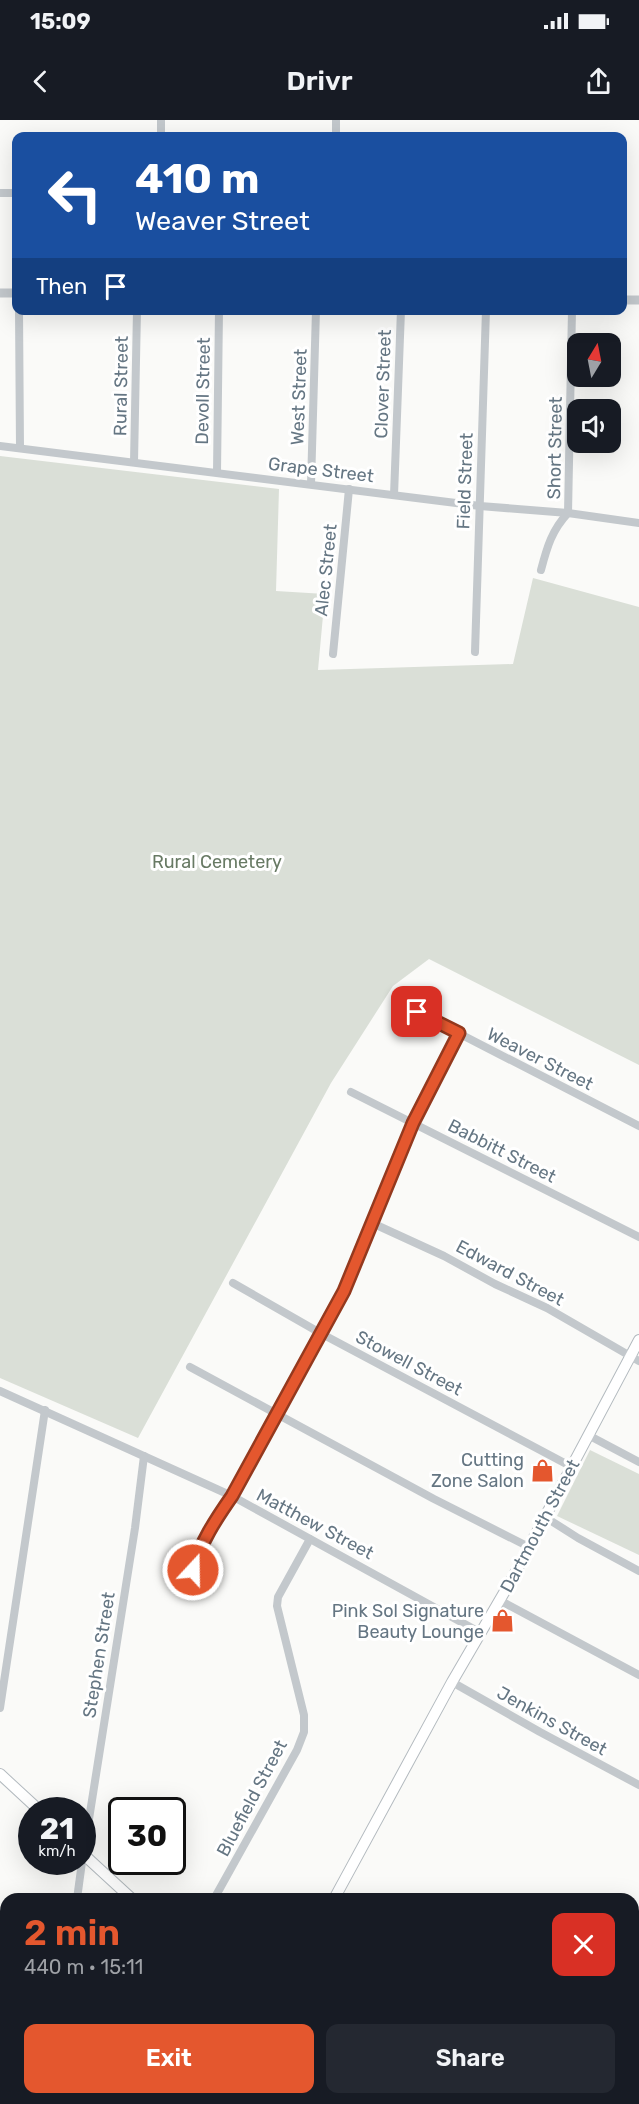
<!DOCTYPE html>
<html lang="en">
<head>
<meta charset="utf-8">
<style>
  :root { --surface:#171b24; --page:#242831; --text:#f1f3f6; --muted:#9ea1a6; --accent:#e4572e }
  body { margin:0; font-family:Rubik,sans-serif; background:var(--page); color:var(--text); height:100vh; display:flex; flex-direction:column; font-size:22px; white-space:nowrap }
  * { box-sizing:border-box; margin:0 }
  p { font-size:20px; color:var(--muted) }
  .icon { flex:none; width:33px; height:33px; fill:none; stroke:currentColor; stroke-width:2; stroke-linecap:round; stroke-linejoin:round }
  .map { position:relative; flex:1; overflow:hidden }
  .drawer { position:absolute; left:0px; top:1773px; width:639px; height:212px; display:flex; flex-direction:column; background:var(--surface); border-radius:18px 18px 0 0; box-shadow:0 6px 24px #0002 }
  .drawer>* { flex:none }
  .top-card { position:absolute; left:12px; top:12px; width:615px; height:183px; border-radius:12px; box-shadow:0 6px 24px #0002; background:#1a4fa0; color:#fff; overflow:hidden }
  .needle { width:39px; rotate:10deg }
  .buttons { position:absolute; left:567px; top:213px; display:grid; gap:12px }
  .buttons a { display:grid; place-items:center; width:54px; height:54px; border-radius:12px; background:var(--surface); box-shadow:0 6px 24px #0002; font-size:30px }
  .speed { position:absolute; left:18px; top:1677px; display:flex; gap:12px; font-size:30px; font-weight:700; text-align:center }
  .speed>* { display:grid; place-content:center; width:78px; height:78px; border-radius:50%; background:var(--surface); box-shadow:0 6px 24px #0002; line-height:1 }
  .speed small { font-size:15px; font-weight:400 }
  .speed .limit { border:3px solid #111; border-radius:9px; background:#fff; color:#111 }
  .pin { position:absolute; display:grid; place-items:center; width:51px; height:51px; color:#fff; margin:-26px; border-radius:12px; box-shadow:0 3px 9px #0006 }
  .me { position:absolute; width:66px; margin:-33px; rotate:21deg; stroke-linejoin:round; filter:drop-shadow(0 0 4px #0008) }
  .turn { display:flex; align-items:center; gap:21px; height:126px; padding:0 24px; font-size:27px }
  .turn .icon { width:78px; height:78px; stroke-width:2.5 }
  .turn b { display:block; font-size:42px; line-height:51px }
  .then { display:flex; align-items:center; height:57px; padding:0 24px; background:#0003; gap:12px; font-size:22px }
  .round { display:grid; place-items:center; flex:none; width:63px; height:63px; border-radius:12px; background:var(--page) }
  .overview { display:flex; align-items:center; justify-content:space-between; height:102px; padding:0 24px }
  h1 { font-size:36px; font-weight:600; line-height:45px; color:var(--accent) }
  .action { display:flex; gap:12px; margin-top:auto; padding:12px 24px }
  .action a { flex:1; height:69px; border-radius:12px; background:var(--accent); color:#fff; font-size:24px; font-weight:600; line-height:69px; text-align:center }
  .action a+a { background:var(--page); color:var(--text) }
  .status { display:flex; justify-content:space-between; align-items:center; height:42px; padding:0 30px; background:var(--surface); direction:ltr }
  .status svg { height:16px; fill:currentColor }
  header { display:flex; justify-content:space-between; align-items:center; height:78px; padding:0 24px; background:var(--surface); font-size:27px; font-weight:600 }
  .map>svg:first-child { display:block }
  .green { fill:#dadfd7 }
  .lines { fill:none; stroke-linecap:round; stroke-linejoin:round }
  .secondary-casing { stroke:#b3babf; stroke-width:12 }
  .minor { stroke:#c3c8cc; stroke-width:8 }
  .tertiary { stroke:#c3c8cc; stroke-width:9 }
  .secondary { stroke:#fff; stroke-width:10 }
  .route-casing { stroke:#94391e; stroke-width:15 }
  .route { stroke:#e4572e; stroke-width:10 }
  .labels { text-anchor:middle; stroke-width:6; stroke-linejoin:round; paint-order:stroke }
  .street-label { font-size:18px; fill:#657683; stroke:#fff }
  .park-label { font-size:18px; fill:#687a64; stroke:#fff }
  .poi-label { font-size:18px; fill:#657683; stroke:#fff; text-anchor:end }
</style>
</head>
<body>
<div class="status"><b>15:09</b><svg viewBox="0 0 49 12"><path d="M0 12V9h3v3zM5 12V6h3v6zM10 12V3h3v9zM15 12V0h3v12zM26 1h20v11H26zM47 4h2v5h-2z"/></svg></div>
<header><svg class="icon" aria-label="back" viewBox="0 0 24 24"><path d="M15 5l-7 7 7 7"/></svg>Drivr<svg class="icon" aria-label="share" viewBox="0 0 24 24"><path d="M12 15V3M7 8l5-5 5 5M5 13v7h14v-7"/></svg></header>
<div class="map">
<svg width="639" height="1984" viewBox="0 0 639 1984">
  <rect width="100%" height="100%" fill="#fafaf8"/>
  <g class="green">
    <path d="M 0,336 L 279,369 L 276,471 L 325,474 L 318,550 L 513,544 L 533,458 L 639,487 L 639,945 L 429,839 L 393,866 L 331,963 L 138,1318 L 0,1258 Z"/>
    <path d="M 590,1330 L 639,1354 L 639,1435 L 557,1396 Z"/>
  </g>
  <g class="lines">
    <defs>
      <g id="secondary">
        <path d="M 0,1654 L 39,1690"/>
        <path d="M 82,1733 L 132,1779"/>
        <path d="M 334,1779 L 452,1562 L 512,1459 L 639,1220"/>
        <path d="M 391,1978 L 401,1984"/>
        <path d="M 225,1984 L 228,1978"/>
      </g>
    </defs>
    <use href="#secondary" class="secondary-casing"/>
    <g class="minor">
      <path d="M 161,16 L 161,0"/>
      <path d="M 336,16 L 336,0"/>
      <path d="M 0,73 L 16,73"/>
      <path d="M 19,190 L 20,328"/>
      <path d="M 0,326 L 480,386 L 568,393 L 639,403"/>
      <path d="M 134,342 L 137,190"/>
      <path d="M 217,352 L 219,190"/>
      <path d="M 311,364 L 316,190"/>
      <path d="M 394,375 L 401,190"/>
      <path d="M 541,450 C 547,427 552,410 568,393 L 572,190"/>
      <path d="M 475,532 L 486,190"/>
      <path d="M 333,534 L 349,369"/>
      <path d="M 396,881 L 639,1006"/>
      <path d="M 351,972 L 639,1117"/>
      <path d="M 372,1103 L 444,1136 L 495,1164 L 547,1188 L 639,1241"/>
      <path d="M 233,1163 L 322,1214 L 572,1347"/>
      <path d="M 190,1247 L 434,1379 L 529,1427"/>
      <path d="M 0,1271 L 232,1376 L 481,1513"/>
      <path d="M 588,1315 L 639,1342"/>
      <path d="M 545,1397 L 578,1418 L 639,1451"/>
      <path d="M 191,1463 C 198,1429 212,1405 232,1376 L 322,1214 L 344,1171 L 413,1003 L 459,913"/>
      <path d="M 499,1480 L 639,1555"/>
      <path d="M 452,1562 L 540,1612 L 639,1665"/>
      <path d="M 0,1588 L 45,1290"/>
      <path d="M 83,1737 L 135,1408 L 144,1336"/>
      <path d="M 77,1779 L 82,1742"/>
      <path d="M 214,1779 L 297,1630 L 304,1612 L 304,1595 L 277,1486 L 278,1477 L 310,1419"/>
      <path d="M 633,1933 L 639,1922"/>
      <path d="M 633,1957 L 639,1956"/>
      <path d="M 47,1984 L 48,1978"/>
      <path d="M 605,1984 L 609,1978"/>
    </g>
    <g class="tertiary">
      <path d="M 0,173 L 16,173"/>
      <path d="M 622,180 L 639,180"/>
    </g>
    <use href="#secondary" class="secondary"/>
  </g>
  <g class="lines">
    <defs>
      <path id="route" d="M 193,1450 C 200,1423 216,1399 232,1376 L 344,1171 L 413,1003 L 459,913 L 417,892"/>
    </defs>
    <use href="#route" class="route-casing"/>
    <use href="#route" class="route"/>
  </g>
  <defs>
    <symbol id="shop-bare" viewBox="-9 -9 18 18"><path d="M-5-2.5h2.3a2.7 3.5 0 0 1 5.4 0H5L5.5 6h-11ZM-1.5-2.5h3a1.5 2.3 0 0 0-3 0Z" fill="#e4572e" stroke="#fff" stroke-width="2.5" paint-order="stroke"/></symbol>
  </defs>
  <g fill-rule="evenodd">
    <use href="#shop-bare" x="526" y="1334" width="33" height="33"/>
    <use href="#shop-bare" x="486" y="1484" width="33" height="33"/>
  </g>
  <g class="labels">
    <g class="street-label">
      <text transform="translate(383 264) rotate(-88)" y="6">Clover Street</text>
      <text transform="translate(121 266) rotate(-89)" y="6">Rural Street</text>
      <text transform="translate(203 271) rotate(-89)" y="6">Devoll Street</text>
      <text transform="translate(299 277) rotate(-88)" y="6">West Street</text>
      <text transform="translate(555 328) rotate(-89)" y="6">Short Street</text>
      <text transform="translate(321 350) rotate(7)" y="6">Grape Street</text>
      <text transform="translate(465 361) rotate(-88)" y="6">Field Street</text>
      <text transform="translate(326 450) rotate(-84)" y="6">Alec Street</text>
      <text transform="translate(540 939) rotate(27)" y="6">Weaver Street</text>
      <text transform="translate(502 1031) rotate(27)" y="6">Babbitt Street</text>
      <text transform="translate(510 1153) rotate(28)" y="6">Edward Street</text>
      <text transform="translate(409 1243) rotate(28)" y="6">Stowell Street</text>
      <text transform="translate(315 1404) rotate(28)" y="6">Matthew Street</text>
      <text transform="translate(540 1406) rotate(-62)" y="6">Dartmouth Street</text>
      <text transform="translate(99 1535) rotate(-81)" y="6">Stephen Street</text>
      <text transform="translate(552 1601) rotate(29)" y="6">Jenkins Street</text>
      <text transform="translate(252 1678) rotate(-62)" y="6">Bluefield Street</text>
    </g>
    <g class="park-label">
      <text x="217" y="748">Rural Cemetery</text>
    </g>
    <g class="poi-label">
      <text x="524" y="1346">Cutting<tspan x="524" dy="21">Zone Salon</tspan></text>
      <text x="484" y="1497">Pink Sol Signature<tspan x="484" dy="21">Beauty Lounge</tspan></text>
    </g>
  </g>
</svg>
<div class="buttons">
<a><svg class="needle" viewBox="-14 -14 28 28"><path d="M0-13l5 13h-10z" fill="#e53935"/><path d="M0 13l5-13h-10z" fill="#9ea1a6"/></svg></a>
<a><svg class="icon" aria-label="sound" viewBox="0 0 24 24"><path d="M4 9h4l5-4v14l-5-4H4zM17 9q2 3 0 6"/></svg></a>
</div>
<div class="speed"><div>21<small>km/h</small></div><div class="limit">30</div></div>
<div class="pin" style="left:417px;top:892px;background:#d93025"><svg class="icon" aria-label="arrive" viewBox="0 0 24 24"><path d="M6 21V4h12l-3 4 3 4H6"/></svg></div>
<svg class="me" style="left:193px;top:1450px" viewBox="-20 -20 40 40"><circle r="17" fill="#e4572e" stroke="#fff" stroke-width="3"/><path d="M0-11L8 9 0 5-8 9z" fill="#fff"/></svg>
<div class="top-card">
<div class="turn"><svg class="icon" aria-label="left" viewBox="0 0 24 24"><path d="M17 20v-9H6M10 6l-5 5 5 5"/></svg><div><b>410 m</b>Weaver Street</div></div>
<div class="then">Then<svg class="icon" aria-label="arrive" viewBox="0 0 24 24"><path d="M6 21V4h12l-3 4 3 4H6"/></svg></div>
</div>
<section class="drawer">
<div class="overview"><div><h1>2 min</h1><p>440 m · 15:11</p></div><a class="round" style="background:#d93025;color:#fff"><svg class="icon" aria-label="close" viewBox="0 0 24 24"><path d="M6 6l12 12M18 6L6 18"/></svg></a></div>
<div class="action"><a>Exit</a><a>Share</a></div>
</section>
</div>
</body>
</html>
